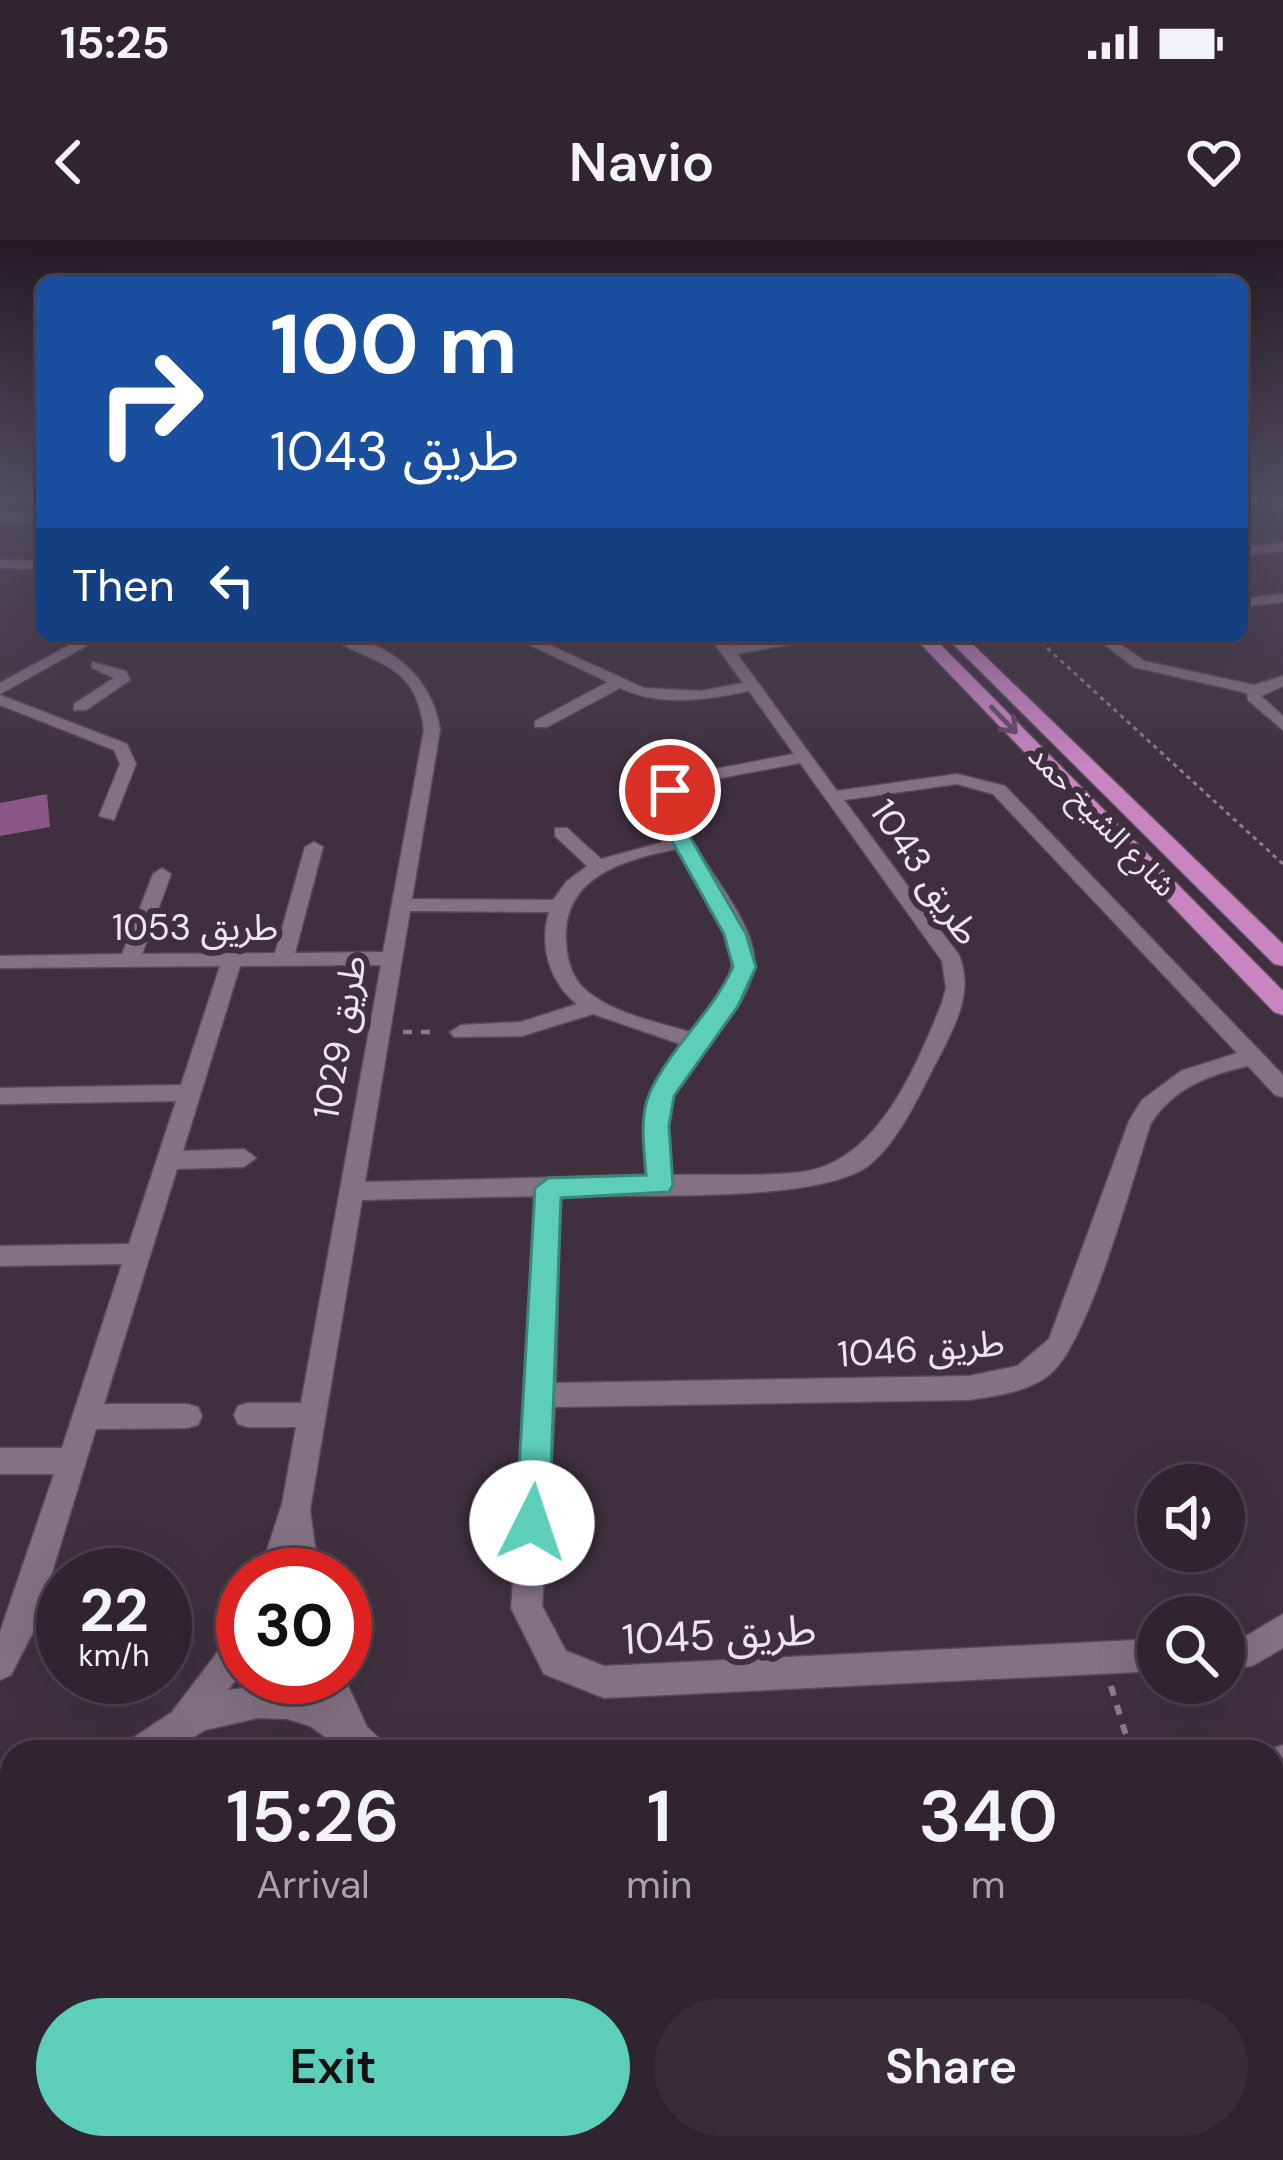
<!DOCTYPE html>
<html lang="en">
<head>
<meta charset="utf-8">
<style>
  :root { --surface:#30242f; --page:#382c37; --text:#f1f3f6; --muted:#a8a4aa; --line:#4b414b; --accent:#5cceba }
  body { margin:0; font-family:"DM Sans","Noto Sans Arabic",sans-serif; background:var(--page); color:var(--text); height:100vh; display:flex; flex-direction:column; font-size:45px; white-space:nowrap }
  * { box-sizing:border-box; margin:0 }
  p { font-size:39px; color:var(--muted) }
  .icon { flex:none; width:66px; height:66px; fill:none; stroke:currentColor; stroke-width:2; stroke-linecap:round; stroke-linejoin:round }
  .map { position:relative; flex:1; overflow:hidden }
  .drawer { position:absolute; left:0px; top:1500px; width:1284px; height:420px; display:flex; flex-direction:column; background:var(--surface); border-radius:36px 36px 0 0; box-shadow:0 12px 48px #0002,0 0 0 3px var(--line) }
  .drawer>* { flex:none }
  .banner { position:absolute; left:36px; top:36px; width:1212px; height:366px; border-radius:18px; box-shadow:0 12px 48px #0002,0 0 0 3px var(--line); background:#1a4fa0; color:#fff; overflow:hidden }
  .controls { position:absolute; left:1137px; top:1224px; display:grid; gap:24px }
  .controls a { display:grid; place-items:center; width:108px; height:108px; border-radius:50%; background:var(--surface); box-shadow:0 12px 48px #0002,0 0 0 3px var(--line); font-size:60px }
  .speed { position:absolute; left:36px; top:1308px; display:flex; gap:24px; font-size:60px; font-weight:700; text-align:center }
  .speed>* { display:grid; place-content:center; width:156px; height:156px; border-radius:50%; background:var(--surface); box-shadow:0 12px 48px #0002,0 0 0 3px var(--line); line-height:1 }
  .speed small { font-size:30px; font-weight:400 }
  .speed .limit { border:18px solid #d22; background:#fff; color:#111 }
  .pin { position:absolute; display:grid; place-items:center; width:102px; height:102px; color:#fff; margin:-51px; border:6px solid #fff; border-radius:50%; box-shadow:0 3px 12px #0007 }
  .me { position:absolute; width:132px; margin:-66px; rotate:4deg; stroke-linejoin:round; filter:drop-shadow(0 0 9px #0008) }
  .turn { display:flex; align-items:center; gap:42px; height:252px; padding:0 36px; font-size:54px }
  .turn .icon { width:156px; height:156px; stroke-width:2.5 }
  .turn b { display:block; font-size:84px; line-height:102px }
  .then { display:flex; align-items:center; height:114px; padding:0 36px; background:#0003; gap:24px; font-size:45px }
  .eta { display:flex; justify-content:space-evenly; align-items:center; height:204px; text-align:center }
  .eta b { font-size:72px; font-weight:600; line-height:84px }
  .cta { display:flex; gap:24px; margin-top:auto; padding:24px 36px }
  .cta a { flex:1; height:138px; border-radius:72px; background:var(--accent); color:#111; font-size:48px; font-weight:600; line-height:138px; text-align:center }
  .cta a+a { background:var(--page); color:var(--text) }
  .status { display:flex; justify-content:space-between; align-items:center; height:84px; padding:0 60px; background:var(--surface); direction:ltr }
  .status svg { height:33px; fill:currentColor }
  header { display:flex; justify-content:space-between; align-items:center; height:156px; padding:0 36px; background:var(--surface); font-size:54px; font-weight:600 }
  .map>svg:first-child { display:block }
  .building { fill:#895685 }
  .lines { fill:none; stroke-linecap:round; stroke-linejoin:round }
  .minor-casing { stroke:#5b4c59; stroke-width:3 }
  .major-casing { stroke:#5b4c59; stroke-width:3 }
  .path-far2 { stroke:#8b7e8a; stroke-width:3; stroke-dasharray:4.5 4.5; stroke-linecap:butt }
  .path-far1 { stroke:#8b7e8a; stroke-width:4.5; stroke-dasharray:9 9; stroke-linecap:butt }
  .path { stroke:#8b7e8a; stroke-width:6; stroke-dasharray:10 10; stroke-linecap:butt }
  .minor { fill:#847182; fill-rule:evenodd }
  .major { fill:#c885c2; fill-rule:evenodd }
  .oneway { stroke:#694a66 }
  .route { fill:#5cceba; stroke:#3c8679; stroke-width:3 }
  .labels { text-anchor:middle; stroke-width:12; stroke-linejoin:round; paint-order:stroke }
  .far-street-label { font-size:30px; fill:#efe4ed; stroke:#40303f }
  .street-label { font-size:36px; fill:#efe4ed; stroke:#40303f }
  .near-street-label { font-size:42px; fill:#efe4ed; stroke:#40303f }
</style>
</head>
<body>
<div class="status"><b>15:25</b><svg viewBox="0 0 49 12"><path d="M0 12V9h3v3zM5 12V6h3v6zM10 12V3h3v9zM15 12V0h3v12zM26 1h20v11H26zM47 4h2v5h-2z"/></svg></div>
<header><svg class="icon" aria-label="back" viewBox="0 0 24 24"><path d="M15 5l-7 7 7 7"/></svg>Navio<svg class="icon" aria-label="heart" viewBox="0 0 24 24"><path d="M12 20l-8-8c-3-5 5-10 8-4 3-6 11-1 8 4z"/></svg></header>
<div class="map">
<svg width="1283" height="1920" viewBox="0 0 1283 1920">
  <rect width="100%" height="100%" fill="#40303f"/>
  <path class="building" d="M 47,554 L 50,587 L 0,596 L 0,563 Z"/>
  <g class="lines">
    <defs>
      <g id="minor">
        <path d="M 1261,261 L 1283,261 L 1283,267 L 1263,264 Z"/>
        <rect x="0" y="273" width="42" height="8"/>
        <path d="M 1283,303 L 1283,311 L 1242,316 L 1242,308 Z"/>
        <path d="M 0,320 L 42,321 L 42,329 L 0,328 Z"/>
        <path d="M 1283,354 L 1283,362 L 1242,367 L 1242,359 Z"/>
        <path d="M 86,396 L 104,396 L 0,454 L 0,443 Z"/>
        <path d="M 327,396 C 383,396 432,433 440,490 L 412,659 L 553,660 L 567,641 L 587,626 L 555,596 L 555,588 L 567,588 L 601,619 L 671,600 L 655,563 L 664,546 L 678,536 L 794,514 L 749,451 C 706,460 660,467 620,448 L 547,487 L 535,487 L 535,481 L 608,442 L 511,396 L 530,396 L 644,448 L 701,451 L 743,443 L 709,396 L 723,396 L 731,406 L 799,396 L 835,396 L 737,414 L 837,551 L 957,534 L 1005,546 L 1283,835 L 1283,857 L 1275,855 L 1248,826 C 1208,835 1174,848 1151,883 C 1133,936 1088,1106 1049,1135 C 1027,1152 996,1156 969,1160 L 555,1167 L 542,1366 L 566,1411 L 604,1426 L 1158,1399 L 1158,1431 L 604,1458 L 544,1434 L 511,1368 L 528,1155 L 536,956 L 362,960 L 310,1270 L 319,1335 L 259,1335 L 282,1264 L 296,1187 L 248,1187 L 238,1184 L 234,1175 L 238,1166 L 248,1163 L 301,1163 L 381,725 L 240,726 L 183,911 L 244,909 L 256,918 L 244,927 L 177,929 L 104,1164 L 188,1164 L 198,1167 L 202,1176 L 198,1185 L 188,1188 L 96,1189 L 35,1388 L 11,1435 L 0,1440 L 0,1392 L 54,1234 L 0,1234 L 0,1208 L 62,1208 L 122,1024 L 0,1026 L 0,1006 L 129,1004 L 176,861 L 0,864 L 0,848 L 181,845 L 220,726 L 0,728 L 0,716 L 122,714 L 153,634 L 162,628 L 171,634 L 142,714 L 275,713 L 305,607 L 314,602 L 323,607 L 295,713 L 383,712 L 424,490 C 416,420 374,426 327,396 ZM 800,523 L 942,721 L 946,748 L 942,763 C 916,826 878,923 801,932 C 758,937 714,934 671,935 C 668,908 662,878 674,852 C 693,809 764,762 753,709 C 742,662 691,613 673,563 L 677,553 L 689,544 ZM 957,544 L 993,554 L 1237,813 L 1181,831 L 1142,860 L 1129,881 L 1049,1099 L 1017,1126 L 969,1136 L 556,1143 L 560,956 C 629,954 816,964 868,926 C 899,902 920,853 938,819 C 955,786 974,752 959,715 L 844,560 ZM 676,609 C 725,690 765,707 693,793 C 658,782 617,775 588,752 C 572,739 567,721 566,702 C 562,637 623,620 676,609 ZM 410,671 L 549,672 C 539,705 549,742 577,764 L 521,782 L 461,785 L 450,792 L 454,797 L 522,796 L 593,774 L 683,805 C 645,851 642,877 647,935 L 365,942 Z"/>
        <path d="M 1093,396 L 1109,396 L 1144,421 L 1254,445 L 1283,436 L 1283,446 L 1261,456 L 1283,476 L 1283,490 L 1248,460 L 1247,453 L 1134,427 Z"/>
        <path d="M 92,422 L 126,431 L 130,440 L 86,470 L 74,470 L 74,464 L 114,438 L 92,428 Z"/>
        <path d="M 0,455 L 127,504 L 136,524 L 114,580 L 99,576 L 120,524 L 114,510 L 0,465 Z"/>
        <path d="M 1283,1374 L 1283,1408 L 1252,1426 L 1224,1428 L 1224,1396 L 1248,1395 Z"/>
        <path d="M 243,1388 L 243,1430 L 228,1450 C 261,1445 287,1446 319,1456 L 311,1437 L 344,1437 L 367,1487 L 381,1500 L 386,1512 L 346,1512 L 310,1486 L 288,1479 L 258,1478 L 205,1490 L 169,1512 L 125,1512 L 130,1500 L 172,1472 L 232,1393 Z"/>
        <path d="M 1283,1505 L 1283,1539 L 1272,1540 L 1272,1512 L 1260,1512 Z"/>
        <path d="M 12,1543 L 12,1577 L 0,1580 L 0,1546 Z"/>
        <path d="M 1283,1587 L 1283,1621 L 1272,1622 L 1272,1588 Z"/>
        <path d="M 0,1694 L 12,1697 L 12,1733 L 0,1730 Z"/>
        <path d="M 1283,1772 L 1283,1810 L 1272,1811 L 1272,1773 Z"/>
        <path d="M 104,1908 L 144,1908 L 146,1920 L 106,1920 Z"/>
        <path d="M 194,1908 L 234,1908 L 230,1920 L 190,1920 Z"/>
        <rect x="990" y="1908" width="40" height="12"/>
      </g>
      <g id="major">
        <path d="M 913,396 L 932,396 L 1283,751 L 1283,775 L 1274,772 Z"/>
        <path d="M 945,396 L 964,396 L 1283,704 L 1283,726 L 1274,724 Z"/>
      </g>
    </defs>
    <use href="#minor" class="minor-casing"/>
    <use href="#major" class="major-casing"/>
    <path class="path-far2" d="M 1034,396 L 1283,624"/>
    <path class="path-far1" d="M 403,792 L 439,792"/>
    <path class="path" d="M 1111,1446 L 1131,1512"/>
    <use href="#minor" class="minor"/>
    <use href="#major" class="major"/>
  </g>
  <defs><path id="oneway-shaft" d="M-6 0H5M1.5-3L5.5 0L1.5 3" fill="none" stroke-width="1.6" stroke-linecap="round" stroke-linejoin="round" transform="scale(3)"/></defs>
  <use class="oneway" href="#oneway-shaft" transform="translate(1004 480) rotate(46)"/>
  <linearGradient id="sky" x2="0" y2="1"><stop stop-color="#231a23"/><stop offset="0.49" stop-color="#534e63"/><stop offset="1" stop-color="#534e63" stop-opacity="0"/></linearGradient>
  <rect width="1283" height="530" fill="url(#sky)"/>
  <path class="route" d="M 663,546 L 680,550 L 674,562 L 678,576 L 746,694 L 756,727 L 738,766 L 674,856 L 669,886 L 673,945 L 669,952 L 561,958 L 549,1283 L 544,1294 L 532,1299 L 521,1294 L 516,1283 L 535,948 L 548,938 L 646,935 C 644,909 639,876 650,852 C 671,807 712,773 733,727 L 724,694 L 658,576 L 654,562 Z"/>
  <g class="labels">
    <g class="far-street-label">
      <text transform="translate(1102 581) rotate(46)" y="10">شارع الشيخ حمد</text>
    </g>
    <g class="street-label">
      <text transform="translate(926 632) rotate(56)" y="13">طريق 1043</text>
      <text x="195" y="700">طريق 1053</text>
      <text transform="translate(339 797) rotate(-80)" y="13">طريق 1029</text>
      <text transform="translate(921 1108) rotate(-4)" y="13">طريق 1046</text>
    </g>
    <g class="near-street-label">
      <text transform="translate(719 1394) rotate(-3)" y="15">طريق 1045</text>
    </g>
  </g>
</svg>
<div class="controls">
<a><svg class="icon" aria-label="sound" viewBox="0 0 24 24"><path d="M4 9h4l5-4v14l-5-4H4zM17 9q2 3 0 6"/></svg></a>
<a><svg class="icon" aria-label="search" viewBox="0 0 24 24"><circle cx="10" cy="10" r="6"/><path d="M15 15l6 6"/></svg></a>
</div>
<div class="speed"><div>22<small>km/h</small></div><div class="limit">30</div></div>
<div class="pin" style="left:670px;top:550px;background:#d93025"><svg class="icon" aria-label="arrive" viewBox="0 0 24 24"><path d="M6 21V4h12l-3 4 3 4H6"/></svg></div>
<svg class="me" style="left:532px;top:1283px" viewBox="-20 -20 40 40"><circle r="19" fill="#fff"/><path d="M0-13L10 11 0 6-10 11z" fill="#5cceba"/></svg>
<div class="banner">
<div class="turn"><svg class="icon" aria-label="right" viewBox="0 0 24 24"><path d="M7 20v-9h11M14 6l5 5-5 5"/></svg><div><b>100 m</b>طريق 1043</div></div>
<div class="then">Then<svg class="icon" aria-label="left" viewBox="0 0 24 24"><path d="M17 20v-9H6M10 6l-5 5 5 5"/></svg></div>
</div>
<section class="drawer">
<div class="eta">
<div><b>15:26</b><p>Arrival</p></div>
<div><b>1</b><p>min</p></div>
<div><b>340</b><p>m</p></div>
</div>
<div class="cta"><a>Exit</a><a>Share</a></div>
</section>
</div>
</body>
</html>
